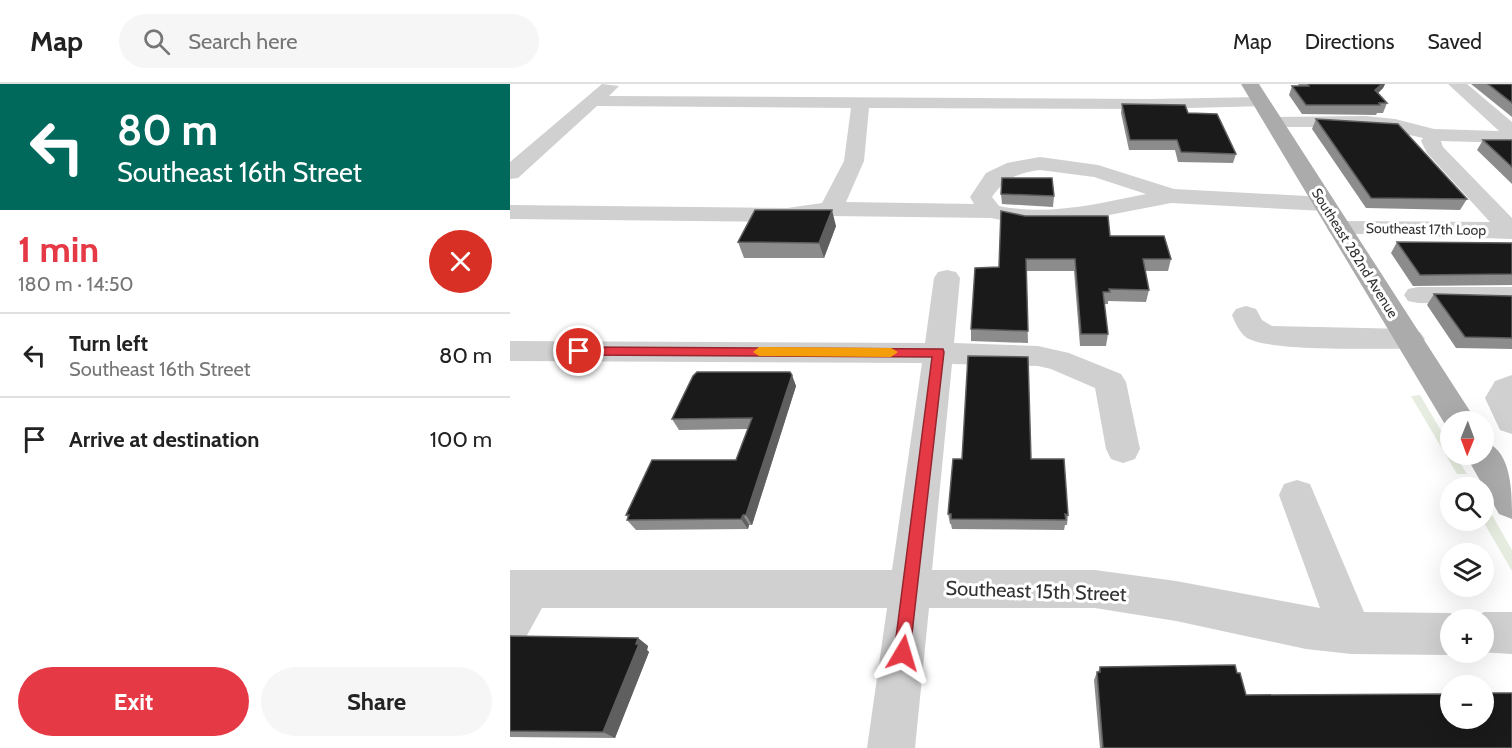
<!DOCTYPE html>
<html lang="en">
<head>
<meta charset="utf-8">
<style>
  :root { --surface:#fff; --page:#f6f6f6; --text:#222; --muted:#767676; --line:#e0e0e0; --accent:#e63946 }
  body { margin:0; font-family:Cabin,sans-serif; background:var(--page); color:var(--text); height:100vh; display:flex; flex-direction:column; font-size:22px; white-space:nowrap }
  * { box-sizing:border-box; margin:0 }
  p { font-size:20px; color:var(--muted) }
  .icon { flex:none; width:33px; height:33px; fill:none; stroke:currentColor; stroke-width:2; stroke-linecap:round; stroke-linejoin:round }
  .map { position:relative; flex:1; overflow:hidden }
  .side { display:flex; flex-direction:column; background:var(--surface); width:510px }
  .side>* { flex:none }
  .banner { background:#00695c; color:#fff; overflow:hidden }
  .needle { width:39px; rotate:181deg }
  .controls { position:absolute; left:930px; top:327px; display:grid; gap:12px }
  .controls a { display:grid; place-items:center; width:54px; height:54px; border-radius:50%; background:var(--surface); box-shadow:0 6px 24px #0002; font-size:30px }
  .pin { position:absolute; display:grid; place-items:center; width:51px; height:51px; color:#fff; margin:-26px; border:3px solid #fff; border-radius:50%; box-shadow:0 2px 6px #0007 }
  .me { position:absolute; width:66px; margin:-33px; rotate:7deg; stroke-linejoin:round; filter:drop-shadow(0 0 4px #0008) }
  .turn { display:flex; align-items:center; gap:21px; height:126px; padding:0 18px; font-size:27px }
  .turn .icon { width:78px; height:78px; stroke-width:2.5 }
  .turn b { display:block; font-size:42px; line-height:51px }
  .round { display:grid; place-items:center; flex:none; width:63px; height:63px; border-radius:32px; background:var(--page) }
  .overview { display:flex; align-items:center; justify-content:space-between; height:102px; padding:0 18px }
  h1 { font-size:36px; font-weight:700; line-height:45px; color:var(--accent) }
  .action { display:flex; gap:12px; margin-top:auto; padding:12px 18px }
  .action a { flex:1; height:69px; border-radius:36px; background:var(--accent); color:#fff; font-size:24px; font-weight:700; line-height:69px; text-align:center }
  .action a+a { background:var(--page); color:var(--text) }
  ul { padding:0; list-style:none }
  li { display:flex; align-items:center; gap:18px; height:84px; padding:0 18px; border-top:2px solid var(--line) }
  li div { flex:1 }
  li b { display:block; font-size:22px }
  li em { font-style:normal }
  header { display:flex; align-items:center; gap:36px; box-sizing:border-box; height:84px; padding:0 30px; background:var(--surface); border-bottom:2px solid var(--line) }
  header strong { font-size:28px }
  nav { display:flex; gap:33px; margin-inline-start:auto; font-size:21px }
  .search { width:420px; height:54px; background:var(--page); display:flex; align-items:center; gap:15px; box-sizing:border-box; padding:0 21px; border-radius:33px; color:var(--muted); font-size:22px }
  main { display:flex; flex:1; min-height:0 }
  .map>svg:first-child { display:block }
  .green { fill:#e6ecdf }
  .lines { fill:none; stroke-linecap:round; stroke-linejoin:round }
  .minor { fill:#d0d0d0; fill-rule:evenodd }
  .major { fill:#ababab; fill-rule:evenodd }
  .wall { fill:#8c8c8c }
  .shaded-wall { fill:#5f5f5f }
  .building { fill:#1a1a1a; stroke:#5f5f5f; stroke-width:1.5 }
  .route { fill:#e63946; stroke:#96252e; stroke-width:1.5 }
  .slow { fill:#f59e0b }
  .labels { text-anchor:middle; stroke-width:6; stroke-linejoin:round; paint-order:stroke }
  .far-street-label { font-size:14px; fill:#333; stroke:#fff }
  .near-street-label { font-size:20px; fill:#333; stroke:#fff }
</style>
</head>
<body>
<header>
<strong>Map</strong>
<div class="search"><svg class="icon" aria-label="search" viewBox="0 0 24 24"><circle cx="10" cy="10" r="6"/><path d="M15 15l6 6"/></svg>Search here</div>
<nav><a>Map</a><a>Directions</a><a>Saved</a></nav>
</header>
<main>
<section class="side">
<div class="banner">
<div class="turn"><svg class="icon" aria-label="left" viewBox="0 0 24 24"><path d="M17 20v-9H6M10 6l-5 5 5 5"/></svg><div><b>80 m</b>Southeast 16th Street</div></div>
</div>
<div class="overview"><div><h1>1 min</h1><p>180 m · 14:50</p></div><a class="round" style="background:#d93025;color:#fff"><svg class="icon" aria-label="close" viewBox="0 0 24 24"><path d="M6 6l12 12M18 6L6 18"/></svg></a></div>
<ul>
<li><svg class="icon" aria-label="left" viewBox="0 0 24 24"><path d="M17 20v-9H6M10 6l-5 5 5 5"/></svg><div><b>Turn left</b><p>Southeast 16th Street</p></div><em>80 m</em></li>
<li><svg class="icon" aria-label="arrive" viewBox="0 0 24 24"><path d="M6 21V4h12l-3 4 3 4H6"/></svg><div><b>Arrive at destination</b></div><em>100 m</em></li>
</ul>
<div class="action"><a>Exit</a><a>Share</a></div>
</section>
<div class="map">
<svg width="1002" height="664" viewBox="0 0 1002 664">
  <rect width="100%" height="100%" fill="#fff"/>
  <g class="green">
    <path d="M 910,311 L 940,362 L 940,370 L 945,371 L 957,390 L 947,390 L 901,312 Z"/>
    <path d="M 974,417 L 1002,466 L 1002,487 L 973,437 Z"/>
  </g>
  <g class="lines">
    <g class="minor">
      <path d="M 92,0 L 109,2 L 99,12 L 639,15 L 751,13 L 757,14 L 760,18 L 757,22 L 639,25 L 359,24 L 354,77 L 336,118 L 464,120 L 460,113 L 476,89 L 497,79 L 530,73 L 588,81 L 664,105 L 815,113 L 823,115 L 826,120 L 823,125 L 815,127 L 661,119 L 558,139 L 515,141 L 481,134 L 321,132 L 277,138 L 0,135 L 0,121 L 277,124 L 312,119 L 334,77 L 341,24 L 87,22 L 8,94 L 0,95 L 0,78 ZM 530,86 L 584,93 L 636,110 C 586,120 539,132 489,122 L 482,113 C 495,94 508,89 530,86 Z"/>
      <path d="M 938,0 L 957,0 L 1002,38 L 1002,59 L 931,57 L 933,63 L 1002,134 L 1002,155 L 820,149 L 817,144 L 820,139 L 829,137 L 980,138 L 917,69 L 911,57 L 913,54 C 863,41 814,43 763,43 L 754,37 L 756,33 L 856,32 L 885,35 L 924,45 L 989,47 Z"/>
      <path d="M 437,186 L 446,188 L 450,194 L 444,259 L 528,262 L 559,269 L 611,290 L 616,298 L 630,365 L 625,375 L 613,379 L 601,375 L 596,365 L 585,304 L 541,285 L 528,282 L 442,280 L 422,486 L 585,486 L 666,497 L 810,524 L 769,411 L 774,400 L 787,396 L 800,400 L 854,528 L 940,529 L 955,535 L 940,536 L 940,568 L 947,568 L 940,571 L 841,570 L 796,565 L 666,537 L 585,524 L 419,524 L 405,664 L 357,664 L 377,524 L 32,524 L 15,555 L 0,561 L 0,486 L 382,486 L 412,279 L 0,277 L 0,257 L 415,259 L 424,194 L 428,188 Z"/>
      <path d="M 908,203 L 1002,203 L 1002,221 L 908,219 L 898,217 L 894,211 L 898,205 Z"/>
      <path d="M 736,222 L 746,225 L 752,236 L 762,242 L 900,245 L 910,248 L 915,255 L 910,262 L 900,265 C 867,264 761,268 737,254 C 730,249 725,239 722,231 L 726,225 Z"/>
      <path d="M 1002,291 L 1002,350 L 990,346 L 975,314 L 985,297 Z"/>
      <path d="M 974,528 L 1002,528 L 1002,570 L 969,568 L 974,568 L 974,536 L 958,536 Z"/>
    </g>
    <g class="major">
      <path d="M 731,0 L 749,0 L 967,338 L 940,338 L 939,347 Z"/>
      <path d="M 974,357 C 1002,367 1002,407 1002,435 L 989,430 L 955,370 L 974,370 Z"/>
    </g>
  </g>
  <g class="wall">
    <path d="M 788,0 L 875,0 L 873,4 L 868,9 L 877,19 L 873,29 L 867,29 L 866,31 L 792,30 L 779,11 L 782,2 L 789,2 Z"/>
    <path d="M 961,0 L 1002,0 L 1002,33 Z"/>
    <path d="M 612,20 L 678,29 L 726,70 L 723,79 L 668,78 L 665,66 L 619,66 L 611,29 Z"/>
    <path d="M 806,35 L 957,115 L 950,126 L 856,124 L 802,45 Z"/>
    <path d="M 973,56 L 1002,56 L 1002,100 L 967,66 Z"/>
    <path d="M 491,110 L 544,112 L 543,123 L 492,120 Z"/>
    <path d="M 491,127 L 600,152 L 661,175 L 658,187 L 635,187 L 639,206 L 636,218 L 598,217 L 598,220 L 594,220 L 598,250 L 596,262 L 570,262 L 564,187 L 516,187 L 518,259 L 461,257 L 461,245 L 489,183 Z"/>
    <path d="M 326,142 L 314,174 L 234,174 L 228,158 Z"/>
    <path d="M 887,158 L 1002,159 L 1002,201 L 903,202 L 881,169 Z"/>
    <path d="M 924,210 L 1002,212 L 1002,265 L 946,264 L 917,221 Z"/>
    <path d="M 280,288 L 286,302 L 242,441 L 239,441 L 238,445 L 126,446 L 117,436 L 118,434 L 116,431 L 226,376 L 238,345 L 169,346 L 162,335 Z"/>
    <path d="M 452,375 L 521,375 L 558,431 L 557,441 L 555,441 L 554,446 L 442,445 L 441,440 L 440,440 L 438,430 Z"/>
    <path d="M 0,552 L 128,554 L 138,562 L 137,566 L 139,568 L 105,654 L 0,653 Z"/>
    <path d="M 590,583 L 727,589 L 736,611 L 1002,664 L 590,664 L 584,596 L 587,588 L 588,588 Z"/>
  </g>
  <g class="shaded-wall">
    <path d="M 872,0 L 875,0 L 873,4 L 861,16 L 865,6 Z"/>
    <path d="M 322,126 L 326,142 L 314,174 L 309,159 Z"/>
    <path d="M 282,291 L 286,302 L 242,441 L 236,431 Z"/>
    <path d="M 233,431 L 239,441 L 238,445 L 231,435 Z"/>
    <path d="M 128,554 L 138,562 L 137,566 L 139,568 L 105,654 L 93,648 Z"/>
  </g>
  <g class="building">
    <path d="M 798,0 L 872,0 L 865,6 L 877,19 L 869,19 L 870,21 L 796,21 L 782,2 L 799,2 Z"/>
    <path d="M 978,0 L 1002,0 L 1002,19 Z"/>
    <path d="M 612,20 L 675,21 L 678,29 L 707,30 L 726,70 L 671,68 L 667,56 L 620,56 Z"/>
    <path d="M 806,35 L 888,40 L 957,115 L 861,114 Z"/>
    <path d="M 973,56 L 1002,56 L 1002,83 Z"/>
    <path d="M 492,94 L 542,94 L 544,112 L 491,110 Z"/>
    <path d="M 245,126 L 322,126 L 309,159 L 228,158 Z"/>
    <path d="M 491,127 L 515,132 L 598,132 L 600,152 L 654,152 L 661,175 L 633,175 L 639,206 L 599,205 L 600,208 L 593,208 L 598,250 L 571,250 L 565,175 L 516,175 L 518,247 L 461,245 L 465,184 L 489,183 Z"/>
    <path d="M 887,158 L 1002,159 L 1002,190 L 910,191 Z"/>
    <path d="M 924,210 L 1002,212 L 1002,254 L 955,253 Z"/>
    <path d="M 458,272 L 518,273 L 521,375 L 554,375 L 558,431 L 555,430 L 556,436 L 441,435 L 441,430 L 438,430 L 443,375 L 452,375 Z"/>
    <path d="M 187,288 L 280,288 L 282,291 L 236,431 L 233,431 L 231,435 L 117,436 L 119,431 L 116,431 L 142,376 L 226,376 L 242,334 L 162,335 L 183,292 Z"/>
    <path d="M 0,552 L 128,554 L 126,560 L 129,560 L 93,648 L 0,647 Z"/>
    <path d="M 725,581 L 727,589 L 730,589 L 736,611 L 940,610 L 940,634 L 974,634 L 974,609 L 1002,609 L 1002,664 L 593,664 L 587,588 L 590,588 L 590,583 Z"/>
  </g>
  <path class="route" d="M 69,263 L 433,265 L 434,268 L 399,576 L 393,578 L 386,576 L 384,569 L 422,273 L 69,271 L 63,267 Z"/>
  <path class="slow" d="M 249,263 L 381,264 L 388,268 L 381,273 L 249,272 L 243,268 Z"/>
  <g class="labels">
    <g class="far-street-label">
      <text transform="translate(916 145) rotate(1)" y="5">Southeast 17th Loop</text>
      <text transform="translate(845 169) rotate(58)" y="5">Southeast 282nd Avenue</text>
    </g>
    <g class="near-street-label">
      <text transform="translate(526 507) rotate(2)" y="7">Southeast 15th Street</text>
    </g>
  </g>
</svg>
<div class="controls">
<a><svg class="needle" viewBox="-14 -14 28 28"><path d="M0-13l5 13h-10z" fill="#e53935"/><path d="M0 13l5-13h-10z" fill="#767676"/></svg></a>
<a><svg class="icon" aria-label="search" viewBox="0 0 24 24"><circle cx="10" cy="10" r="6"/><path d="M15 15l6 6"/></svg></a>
<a><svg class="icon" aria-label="layers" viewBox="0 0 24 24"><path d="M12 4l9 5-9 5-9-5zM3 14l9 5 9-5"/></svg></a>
<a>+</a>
<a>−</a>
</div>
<div class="pin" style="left:69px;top:267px;background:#d93025"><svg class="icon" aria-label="arrive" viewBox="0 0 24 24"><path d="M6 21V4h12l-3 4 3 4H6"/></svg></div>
<svg class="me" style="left:393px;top:569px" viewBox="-20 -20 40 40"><path d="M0-17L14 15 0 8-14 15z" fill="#e63946" stroke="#fff" stroke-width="4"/></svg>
</div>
</main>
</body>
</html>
